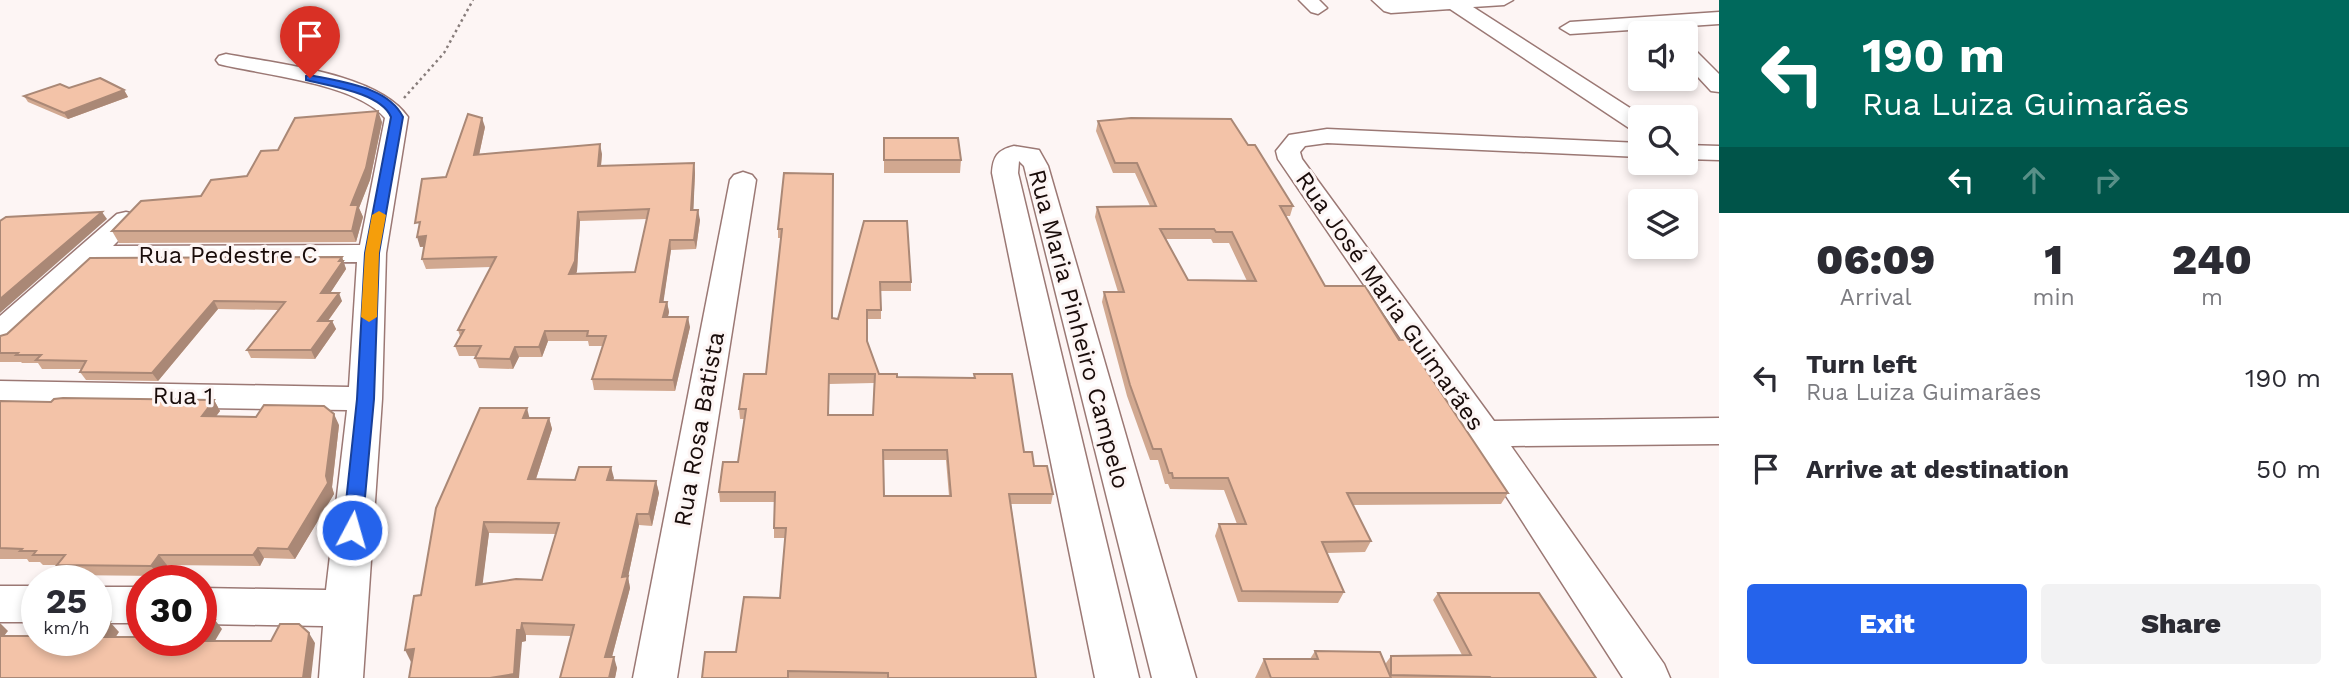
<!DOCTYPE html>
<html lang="en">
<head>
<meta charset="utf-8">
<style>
  :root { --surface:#fff; --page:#f2f2f3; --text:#2b2b33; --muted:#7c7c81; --accent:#2563eb }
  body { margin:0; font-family:"Work Sans",sans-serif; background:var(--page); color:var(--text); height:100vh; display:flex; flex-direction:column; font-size:26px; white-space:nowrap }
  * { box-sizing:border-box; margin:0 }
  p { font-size:23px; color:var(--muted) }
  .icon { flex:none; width:38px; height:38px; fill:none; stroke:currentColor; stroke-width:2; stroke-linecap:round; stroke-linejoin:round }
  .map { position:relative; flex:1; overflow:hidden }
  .side { display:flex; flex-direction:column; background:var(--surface); width:630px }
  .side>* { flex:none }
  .top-card { background:#00695c; color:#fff; overflow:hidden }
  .buttons { position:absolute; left:1628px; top:21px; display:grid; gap:14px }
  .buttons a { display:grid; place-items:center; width:70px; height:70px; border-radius:7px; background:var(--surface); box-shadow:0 4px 10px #0003; font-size:35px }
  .speed { position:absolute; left:21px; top:565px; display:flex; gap:14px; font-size:35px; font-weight:700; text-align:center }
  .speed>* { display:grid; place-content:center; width:91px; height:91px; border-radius:50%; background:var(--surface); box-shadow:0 4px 10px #0003; line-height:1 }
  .speed small { font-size:18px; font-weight:400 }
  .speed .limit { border:10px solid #d22; background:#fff; color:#111 }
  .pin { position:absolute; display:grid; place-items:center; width:60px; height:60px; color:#fff; margin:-72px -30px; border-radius:50% 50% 50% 0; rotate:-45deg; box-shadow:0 0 7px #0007 }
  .pin .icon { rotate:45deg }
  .me { position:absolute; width:77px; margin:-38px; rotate:6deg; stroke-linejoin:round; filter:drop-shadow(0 0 5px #0008) }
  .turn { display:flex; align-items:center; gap:24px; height:147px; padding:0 28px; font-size:32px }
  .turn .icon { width:91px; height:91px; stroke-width:2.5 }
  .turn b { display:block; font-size:49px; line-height:60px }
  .lanes { display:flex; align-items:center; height:66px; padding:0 28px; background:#0003; justify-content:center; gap:35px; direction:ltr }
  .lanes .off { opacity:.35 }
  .eta { display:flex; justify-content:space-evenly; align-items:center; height:119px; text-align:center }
  .eta b { font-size:42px; font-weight:800; line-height:49px }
  .button { display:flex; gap:14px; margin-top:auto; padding:14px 28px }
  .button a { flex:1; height:80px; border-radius:7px; background:var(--accent); color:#fff; font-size:28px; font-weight:800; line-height:80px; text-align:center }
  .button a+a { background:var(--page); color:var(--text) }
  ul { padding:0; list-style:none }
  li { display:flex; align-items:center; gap:21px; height:91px; padding:0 28px }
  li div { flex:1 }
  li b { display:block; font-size:26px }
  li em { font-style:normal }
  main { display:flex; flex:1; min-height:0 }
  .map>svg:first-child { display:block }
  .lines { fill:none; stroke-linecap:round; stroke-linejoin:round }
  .minor-casing { stroke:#9b7874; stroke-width:3 }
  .path { stroke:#877c7a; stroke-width:2.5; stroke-dasharray:2.5 3.5; stroke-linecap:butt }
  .minor { fill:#fff; fill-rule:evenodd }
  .wall { fill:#d1a890; fill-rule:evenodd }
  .shaded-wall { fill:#aa8876 }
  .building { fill:#f3c3a8; stroke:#aa8876; stroke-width:2; fill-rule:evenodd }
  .route { fill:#2563eb; stroke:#184099; stroke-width:2 }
  .slow { fill:#f59e0b }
  .labels { text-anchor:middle; stroke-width:6; stroke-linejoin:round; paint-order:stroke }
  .street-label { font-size:24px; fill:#190c0a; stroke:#fdf5f4 }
</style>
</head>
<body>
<main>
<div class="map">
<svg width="1719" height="678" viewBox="0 0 1719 678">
  <rect width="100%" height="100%" fill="#fdf5f4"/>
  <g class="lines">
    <defs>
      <g id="minor">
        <path d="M 1299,0 L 1319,0 L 1327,8 L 1318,14 L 1311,12 Z"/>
        <path d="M 1372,0 L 1513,0 L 1504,5 L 1473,7 L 1644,117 L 1640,117 L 1640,132 L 1632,130 L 1450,9 L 1391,13 L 1384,11 Z"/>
        <path d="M 1719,12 L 1719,24 L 1570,34 L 1560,28 L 1570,22 Z"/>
        <path d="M 1685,45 L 1692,47 L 1719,74 L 1719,92 L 1711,91 L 1685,63 Z"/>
        <path d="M 226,54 C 277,64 378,73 408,117 L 386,253 L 382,399 L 363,678 L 319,678 L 323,626 L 201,624 L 201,588 L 326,590 L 347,410 L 0,405 L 0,381 L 349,387 L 357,262 L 94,263 L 11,340 L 0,343 L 0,316 L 117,214 L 126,212 L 135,214 L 139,220 L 113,246 L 360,245 L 385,118 C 356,83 263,75 219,64 L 216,60 L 219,56 Z"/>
        <path d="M 1327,129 L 1640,143 L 1640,157 L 1327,143 L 1305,146 L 1300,152 L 1302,159 L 1494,421 L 1719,418 L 1719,444 L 1511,446 L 1664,664 L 1670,678 L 1623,678 L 1472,443 L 1278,159 L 1276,151 L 1289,135 Z"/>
        <path d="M 1685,145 L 1719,146 L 1719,160 L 1685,159 Z"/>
        <path d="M 1014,146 L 1039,150 L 1048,166 L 1196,678 L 1152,678 L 1024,166 L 1019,161 L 1018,173 L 1139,678 L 1095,678 L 992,173 C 993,157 997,150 1014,146 Z"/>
        <path d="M 743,172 L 752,175 L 756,180 L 677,678 L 633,678 L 730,180 L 734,175 Z"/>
        <rect x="0" y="586" width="37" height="36"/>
        <rect x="96" y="587" width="46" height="36"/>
      </g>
    </defs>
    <use href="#minor" class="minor-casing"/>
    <path class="path" d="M 404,98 L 444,53 L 473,0"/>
    <use href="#minor" class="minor"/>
  </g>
  <g class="wall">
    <path d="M 69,88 L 124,90 L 128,97 L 68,119 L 28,102 L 24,96 Z"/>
    <path d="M 1098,121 L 1248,145 L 1293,206 L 1290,216 L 1285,216 L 1325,286 L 1399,340 L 1508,493 L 1501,504 L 1353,505 L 1371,541 L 1365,552 L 1327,553 L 1344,592 L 1338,603 L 1238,602 L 1215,536 L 1219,524 L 1237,524 L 1224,490 L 1170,489 L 1168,484 L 1165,484 L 1158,460 L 1150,460 L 1127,396 L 1102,302 L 1104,292 L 1118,292 L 1095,217 L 1097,207 L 1150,206 L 1135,173 L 1113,173 L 1096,131 ZM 1166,239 L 1211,239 L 1213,243 L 1229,243 L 1247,281 L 1188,280 Z"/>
    <path d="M 382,122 L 370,180 L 359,208 L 363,217 L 356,242 L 119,243 L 112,231 L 247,176 L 278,150 Z"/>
    <path d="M 485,127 L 479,155 L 602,154 L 601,166 L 694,163 L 695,173 L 693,210 L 700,220 L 696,249 L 671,250 L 663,302 L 667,302 L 669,312 L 668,317 L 690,327 L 675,391 L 594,390 L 592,379 L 603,346 L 589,346 L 588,341 L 548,341 L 542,357 L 519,357 L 513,369 L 479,368 L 475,358 L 476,356 L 459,356 L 455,346 L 460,336 L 458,330 L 491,267 L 426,269 L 422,259 L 424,247 L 420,247 L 446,177 ZM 647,219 L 635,272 L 576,274 L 577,271 L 580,221 Z"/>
    <path d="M 884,138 L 961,160 L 960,173 L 884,173 Z"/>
    <path d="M 784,173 L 832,318 L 838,319 L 864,221 L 911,282 L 911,291 L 881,291 L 881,319 L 867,319 L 867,341 L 879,374 L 897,377 L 974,378 L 974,374 L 1024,452 L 1053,494 L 1051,504 L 1011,504 L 1036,678 L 702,678 L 736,652 L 780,598 L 785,538 L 774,538 L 774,528 L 775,502 L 720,502 L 719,492 L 738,462 L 744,419 L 740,419 L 739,409 L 766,374 L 781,238 L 778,238 L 778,229 ZM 874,383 L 873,415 L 829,415 L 829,384 ZM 883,460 L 946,460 L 949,496 L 884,496 Z"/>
    <path d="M 342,257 L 346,269 L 330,293 L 342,301 L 328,321 L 332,321 L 336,329 L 315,359 L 251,358 L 247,350 L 278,310 L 218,309 L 158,381 L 86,380 L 80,372 L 82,369 L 42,369 L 38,363 L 22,363 L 21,362 L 0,362 L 0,336 Z"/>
    <path d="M 214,400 L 220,411 L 216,416 L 339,425 L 332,487 L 334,494 L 295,559 L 264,558 L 260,566 L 167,565 L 159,576 L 66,575 L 58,565 L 43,565 L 40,562 L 29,562 L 27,559 L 0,559 L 0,401 L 51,402 Z"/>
    <path d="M 530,418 L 549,418 L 552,429 L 536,479 L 575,480 L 611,467 L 613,480 L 656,481 L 659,493 L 652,526 L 639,525 L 628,577 L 630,588 L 612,657 L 617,668 L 615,678 L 560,678 L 571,636 L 526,635 L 526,641 L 411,662 L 421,595 ZM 489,533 L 556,534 L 542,580 L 482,584 Z"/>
    <path d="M 1438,593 L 1596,678 L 1255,678 L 1264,659 L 1310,659 L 1315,651 L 1386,667 L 1386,663 L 1391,656 L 1462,655 L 1433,600 Z"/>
  </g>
  <g class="shaded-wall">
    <path d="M 124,90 L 128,97 L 68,119 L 64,113 Z"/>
    <path d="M 378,111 L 382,122 L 370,180 L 359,208 L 363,217 L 356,242 L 352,231 L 351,205 Z"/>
    <path d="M 482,118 L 485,127 L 477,164 L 474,155 Z"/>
    <path d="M 600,144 L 602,154 L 600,175 L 598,166 Z"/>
    <path d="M 694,163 L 695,173 L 693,220 L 691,210 Z"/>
    <path d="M 698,210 L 700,220 L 696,249 L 694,240 Z"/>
    <path d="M 102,212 L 107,219 L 0,313 L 0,299 Z"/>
    <path d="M 578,212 L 580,221 L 577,271 L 571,284 L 569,274 Z"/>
    <path d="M 426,236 L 429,246 L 420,247 L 417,237 Z"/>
    <path d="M 670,240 L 671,250 L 662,312 L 660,302 Z"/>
    <path d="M 342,257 L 346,269 L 325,301 L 321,293 Z"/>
    <path d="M 339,293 L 342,301 L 322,329 L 318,321 Z"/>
    <path d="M 214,301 L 218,309 L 158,381 L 152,373 Z"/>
    <path d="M 667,302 L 669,312 L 665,327 L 663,317 Z"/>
    <path d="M 688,317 L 690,327 L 675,391 L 673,380 Z"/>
    <path d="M 332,321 L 336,329 L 315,359 L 311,350 Z"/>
    <path d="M 545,331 L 548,341 L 542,357 L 539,347 Z"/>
    <path d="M 515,347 L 519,357 L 513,369 L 510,359 Z"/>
    <path d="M 214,400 L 220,411 L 208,427 L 202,416 Z"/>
    <path d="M 527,408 L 530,420 L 523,418 Z"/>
    <path d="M 334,414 L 339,425 L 332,487 L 334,494 L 295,559 L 288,549 L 326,476 Z"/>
    <path d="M 549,418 L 552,429 L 532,491 L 528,479 Z"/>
    <path d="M 611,467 L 614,478 L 610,491 L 607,480 Z"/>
    <path d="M 656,481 L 659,493 L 652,526 L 649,514 Z"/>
    <path d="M 637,514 L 639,525 L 628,577 L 630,588 L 609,668 L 605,657 Z"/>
    <path d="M 484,522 L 489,533 L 481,597 L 476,585 Z"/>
    <path d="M 258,548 L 264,558 L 260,566 L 253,555 Z"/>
    <path d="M 159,555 L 167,565 L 159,576 L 151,566 Z"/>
    <path d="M 215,620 L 222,629 L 209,651 L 202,641 Z"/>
    <path d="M 110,622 L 119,632 L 109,647 L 100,637 Z"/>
    <path d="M 0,623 L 8,631 L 0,641 Z"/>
    <path d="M 522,623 L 526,635 L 526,641 L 522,642 L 519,678 L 490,678 Z"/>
    <path d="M 309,633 L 315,643 L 311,678 L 303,678 Z"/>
    <path d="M 414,649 L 420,660 L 411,662 L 405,650 Z"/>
    <path d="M 614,657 L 617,668 L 615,678 L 609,678 Z"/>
  </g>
  <g class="building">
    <path d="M 100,78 L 124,90 L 64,113 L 24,96 L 60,84 L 69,88 Z"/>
    <path d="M 378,111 L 366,168 L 351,205 L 358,205 L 352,231 L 112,231 L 141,201 L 201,196 L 211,180 L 247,176 L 261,151 L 278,150 L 295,118 Z"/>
    <path d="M 468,114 L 482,118 L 474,155 L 600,144 L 598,166 L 694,163 L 691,210 L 698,210 L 694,240 L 670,240 L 660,302 L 667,302 L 663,317 L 688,317 L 673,380 L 592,379 L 606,336 L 587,336 L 588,331 L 545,331 L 539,347 L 515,347 L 510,359 L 475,358 L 481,346 L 455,346 L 464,330 L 458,330 L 496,257 L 422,259 L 426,236 L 417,237 L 420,222 L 415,223 L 422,179 L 446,177 ZM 649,209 L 635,272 L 569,274 L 575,261 L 578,212 Z"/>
    <path d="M 1131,118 L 1231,119 L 1248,145 L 1255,145 L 1293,206 L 1280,206 L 1325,286 L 1365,286 L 1399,340 L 1406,340 L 1508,493 L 1347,493 L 1371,541 L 1322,542 L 1344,592 L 1242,591 L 1219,524 L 1246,524 L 1228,478 L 1173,478 L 1172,473 L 1169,473 L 1161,449 L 1153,449 L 1130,385 L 1104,292 L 1124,292 L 1097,207 L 1156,206 L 1137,163 L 1115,163 L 1098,121 ZM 1160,229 L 1214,229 L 1216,232 L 1232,232 L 1256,281 L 1188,280 Z"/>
    <path d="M 884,138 L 958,138 L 961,160 L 884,160 Z"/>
    <path d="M 784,173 L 833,174 L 832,318 L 838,319 L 864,221 L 907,221 L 911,282 L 880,282 L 881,310 L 867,310 L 867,341 L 879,374 L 897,374 L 897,377 L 975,378 L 974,374 L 1012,374 L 1024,452 L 1032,452 L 1034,466 L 1047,466 L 1053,494 L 1009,494 L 1036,678 L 888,678 L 888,673 L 788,671 L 788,678 L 702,678 L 705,652 L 736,652 L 744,597 L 780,598 L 786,528 L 774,528 L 775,492 L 719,492 L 723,462 L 738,462 L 746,409 L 739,409 L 744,374 L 766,374 L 782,229 L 778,229 ZM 829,374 L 875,374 L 873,415 L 828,415 ZM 883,450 L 947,450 L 951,496 L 884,496 Z"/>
    <path d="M 102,212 L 0,299 L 0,221 L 6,217 Z"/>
    <path d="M 342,257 L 339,261 L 343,261 L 321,293 L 339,293 L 318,321 L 332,321 L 311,350 L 247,350 L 285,302 L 214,301 L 152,373 L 80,372 L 86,361 L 36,360 L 41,355 L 16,355 L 18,353 L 0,353 L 0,336 L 7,334 L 90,258 Z"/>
    <path d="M 63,398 L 214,400 L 202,416 L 256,417 L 264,405 L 324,406 L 334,414 L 326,476 L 328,483 L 288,549 L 258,548 L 253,555 L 159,555 L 151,566 L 57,565 L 65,555 L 33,555 L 36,551 L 20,551 L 22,549 L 0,548 L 0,401 L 51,402 L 54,399 Z"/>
    <path d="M 480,408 L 527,408 L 523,418 L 549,418 L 528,479 L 575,480 L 579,467 L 611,467 L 607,480 L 656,481 L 649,514 L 637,514 L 622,577 L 628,576 L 605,657 L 614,657 L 609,678 L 560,678 L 574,625 L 522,623 L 521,630 L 517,630 L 514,674 L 490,678 L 409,678 L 414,649 L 405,650 L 414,596 L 421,595 L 436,508 ZM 484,522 L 559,523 L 542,580 L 516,579 L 476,585 Z"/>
    <path d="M 1438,593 L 1539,593 L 1596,678 L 1491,678 L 1490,677 L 1391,675 L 1391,656 L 1471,655 Z"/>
    <path d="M 201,619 L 215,620 L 202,641 L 271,641 L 280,624 L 299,624 L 309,633 L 303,678 L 0,678 L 0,636 L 37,636 L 37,640 L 96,640 L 96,623 L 110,622 L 100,637 L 142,637 L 142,640 L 201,640 Z"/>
    <path d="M 1315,651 L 1380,652 L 1391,678 L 1271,678 L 1264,659 L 1318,659 Z"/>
  </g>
  <path class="route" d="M 310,75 C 340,82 388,86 403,117 L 379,253 L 374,399 L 362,530 L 359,535 L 352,538 L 345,535 L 343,530 L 357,399 L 365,253 L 391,117 C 381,93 330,86 306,80 L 306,76 Z"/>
  <path class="slow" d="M 379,211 L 386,215 L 379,253 L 377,317 L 369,322 L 361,317 L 365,253 L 372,215 Z"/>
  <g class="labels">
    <g class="street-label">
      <text x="228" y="263">Rua Pedestre C</text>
      <text transform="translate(1390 301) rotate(55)" y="8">Rua José Maria Guimarães</text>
      <text transform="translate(1079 329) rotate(75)" y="8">Rua Maria Pinheiro Campelo</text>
      <text transform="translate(183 396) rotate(1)" y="8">Rua 1</text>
      <text transform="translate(699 429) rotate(-80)" y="8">Rua Rosa Batista</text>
    </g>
  </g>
</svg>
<div class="buttons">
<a><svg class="icon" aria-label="sound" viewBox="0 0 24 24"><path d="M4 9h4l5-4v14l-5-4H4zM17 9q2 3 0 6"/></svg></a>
<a><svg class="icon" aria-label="search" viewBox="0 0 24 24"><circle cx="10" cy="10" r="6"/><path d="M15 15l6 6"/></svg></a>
<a><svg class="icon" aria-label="layers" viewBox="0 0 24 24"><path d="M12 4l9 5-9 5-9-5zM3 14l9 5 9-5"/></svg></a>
</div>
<div class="speed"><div>25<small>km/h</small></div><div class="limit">30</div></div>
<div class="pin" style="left:310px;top:78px;background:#d93025"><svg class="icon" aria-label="arrive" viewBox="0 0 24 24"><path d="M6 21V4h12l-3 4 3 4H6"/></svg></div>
<svg class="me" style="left:352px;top:530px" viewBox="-20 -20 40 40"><circle r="17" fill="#2563eb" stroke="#fff" stroke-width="3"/><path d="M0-11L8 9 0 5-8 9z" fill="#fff"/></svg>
</div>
<section class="side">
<div class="top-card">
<div class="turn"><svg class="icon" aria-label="left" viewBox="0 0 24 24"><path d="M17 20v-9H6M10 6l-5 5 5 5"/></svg><div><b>190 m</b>Rua Luiza Guimarães</div></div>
<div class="lanes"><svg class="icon" aria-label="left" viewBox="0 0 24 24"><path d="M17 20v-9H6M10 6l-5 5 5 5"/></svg><svg class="icon off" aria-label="ahead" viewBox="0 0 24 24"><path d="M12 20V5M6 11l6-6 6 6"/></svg><svg class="icon off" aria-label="right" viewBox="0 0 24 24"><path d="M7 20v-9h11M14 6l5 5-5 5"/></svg></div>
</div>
<div class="eta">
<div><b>06:09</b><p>Arrival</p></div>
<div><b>1</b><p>min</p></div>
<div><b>240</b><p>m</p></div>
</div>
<ul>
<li><svg class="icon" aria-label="left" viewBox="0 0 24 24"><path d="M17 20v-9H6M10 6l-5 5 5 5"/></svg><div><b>Turn left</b><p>Rua Luiza Guimarães</p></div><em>190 m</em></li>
<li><svg class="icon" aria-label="arrive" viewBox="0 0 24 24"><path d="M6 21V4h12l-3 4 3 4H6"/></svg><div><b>Arrive at destination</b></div><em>50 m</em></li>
</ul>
<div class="button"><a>Exit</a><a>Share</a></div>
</section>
</main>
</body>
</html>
